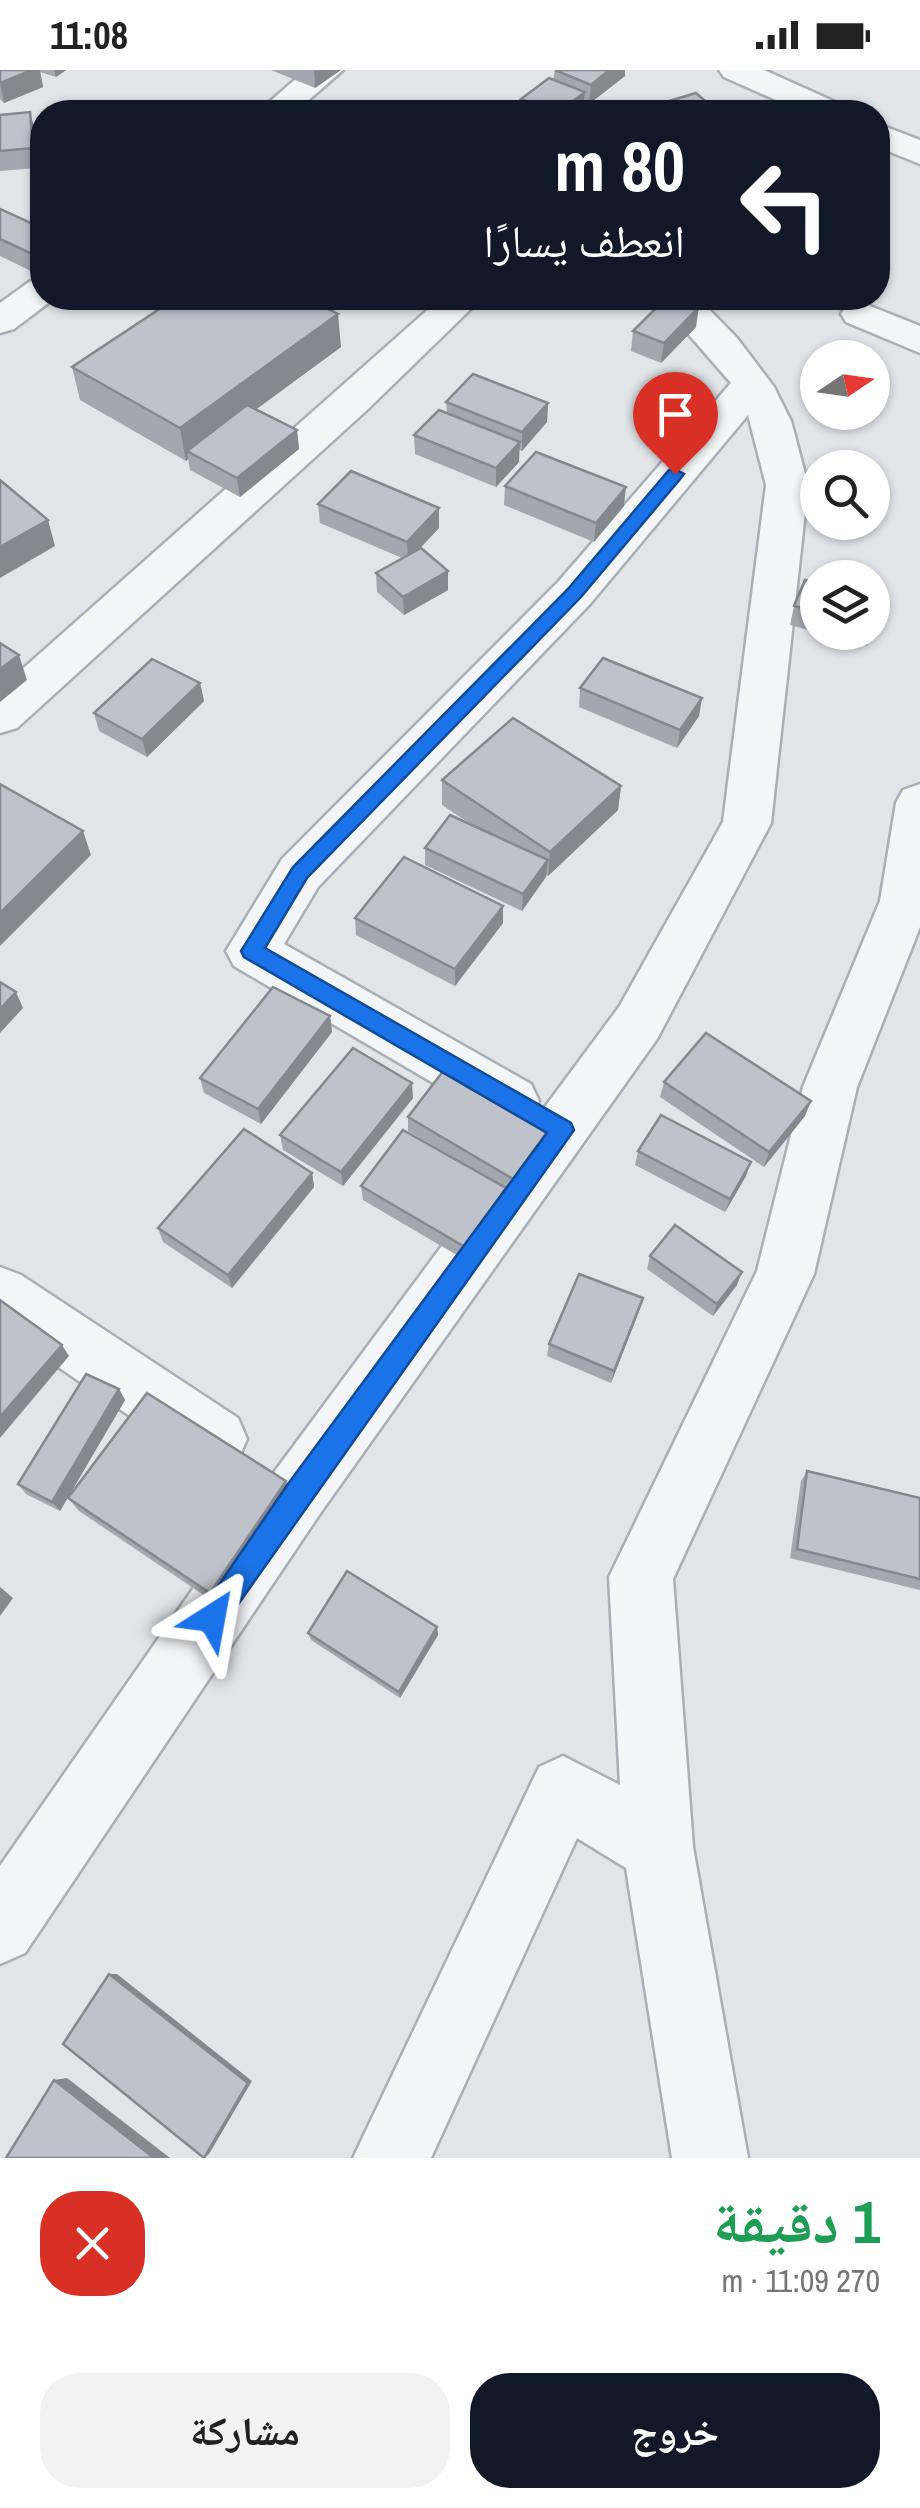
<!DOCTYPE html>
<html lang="ar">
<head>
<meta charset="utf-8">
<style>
  :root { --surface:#fff; --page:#f2f2f2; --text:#222; --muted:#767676; --accent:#111827 }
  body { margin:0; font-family:"Archivo Narrow","Noto Naskh Arabic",sans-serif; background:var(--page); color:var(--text); direction:rtl; height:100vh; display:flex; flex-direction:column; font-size:38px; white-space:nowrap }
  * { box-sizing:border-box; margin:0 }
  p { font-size:32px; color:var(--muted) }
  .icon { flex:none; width:55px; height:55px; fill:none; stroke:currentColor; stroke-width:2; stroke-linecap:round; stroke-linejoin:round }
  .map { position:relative; height:2088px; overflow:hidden; direction:ltr }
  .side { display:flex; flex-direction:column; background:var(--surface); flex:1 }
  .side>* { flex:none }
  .guide { position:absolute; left:30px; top:30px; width:860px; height:210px; border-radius:40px; box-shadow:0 2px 8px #0004; direction:rtl; background:#111827; color:#fff; overflow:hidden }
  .needle { width:65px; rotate:77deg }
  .buttons { position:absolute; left:800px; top:270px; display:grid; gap:20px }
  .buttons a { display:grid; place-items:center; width:90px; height:90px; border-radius:50%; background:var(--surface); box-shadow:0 2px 8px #0004; font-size:50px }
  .pin { position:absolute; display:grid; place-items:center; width:85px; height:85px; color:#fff; margin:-102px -42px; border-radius:50% 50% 50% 0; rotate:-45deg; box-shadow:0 0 10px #0007 }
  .pin .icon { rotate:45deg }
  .me { position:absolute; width:110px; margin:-55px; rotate:34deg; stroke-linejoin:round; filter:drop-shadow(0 0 8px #0008) }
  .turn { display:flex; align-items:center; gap:35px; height:210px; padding:0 40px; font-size:45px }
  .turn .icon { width:130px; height:130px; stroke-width:2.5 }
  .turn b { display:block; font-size:70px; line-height:85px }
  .round { display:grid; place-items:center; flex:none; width:105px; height:105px; border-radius:40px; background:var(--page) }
  .summary { display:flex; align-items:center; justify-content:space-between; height:170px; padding:0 40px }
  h1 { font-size:60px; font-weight:700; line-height:75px; color:#1e9e55 }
  .action { display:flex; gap:20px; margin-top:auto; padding:20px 40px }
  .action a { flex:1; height:115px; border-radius:40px; background:var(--accent); color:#fff; font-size:40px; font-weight:700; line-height:115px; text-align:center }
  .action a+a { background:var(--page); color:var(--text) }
  .status { display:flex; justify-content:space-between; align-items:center; height:70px; padding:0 50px; background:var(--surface); direction:ltr }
  .status svg { height:28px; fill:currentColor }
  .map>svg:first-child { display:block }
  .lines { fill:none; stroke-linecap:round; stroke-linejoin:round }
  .minor-casing { stroke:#aaaeb6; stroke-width:5 }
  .minor { fill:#f3f5f7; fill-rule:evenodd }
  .wall { fill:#a3a7af }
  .shaded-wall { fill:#85888e }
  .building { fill:#bec2cb; stroke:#85888e; stroke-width:2.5 }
  .route { fill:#1a73e8; stroke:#114b97; stroke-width:2.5 }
</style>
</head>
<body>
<div class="status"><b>11:08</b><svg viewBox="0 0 49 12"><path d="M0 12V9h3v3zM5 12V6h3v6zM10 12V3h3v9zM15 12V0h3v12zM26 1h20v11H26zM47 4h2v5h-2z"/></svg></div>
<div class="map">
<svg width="920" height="2088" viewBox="0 0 920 2088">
  <rect width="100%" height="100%" fill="#e1e4e9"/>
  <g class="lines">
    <defs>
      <g id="minor">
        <path d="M 306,0 L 343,0 L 295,42 L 258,42 Z"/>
        <path d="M 719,0 L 764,0 L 842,35 L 847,42 L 803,42 L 724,7 Z"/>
        <path d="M 878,54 L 920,70 L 920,94 L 878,77 Z"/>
        <path d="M 42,209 L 42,228 L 55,228 L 14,259 L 0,263 L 0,233 L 29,212 Z"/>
        <path d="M 441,228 L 482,228 L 368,339 L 17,658 L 0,663 L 0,619 Z"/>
        <path d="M 657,228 L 698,228 L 737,268 L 774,317 L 791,351 L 808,415 L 771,753 L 657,969 L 319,1445 L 25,1883 L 0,1894 L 0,1796 L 275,1401 L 619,937 L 723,752 L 766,415 L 748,345 L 590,534 L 318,817 L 284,874 L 531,1014 L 539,1031 L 531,1048 L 512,1055 L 493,1048 L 234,896 L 226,881 L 282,789 L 558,512 L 731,313 Z"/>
        <path d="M 860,232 L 920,256 L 920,283 L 846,252 L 841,244 L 846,236 Z"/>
        <path d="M 920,714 L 920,857 L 857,1017 L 814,1204 L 673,1509 L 693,1777 L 748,2088 L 672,2088 L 626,1798 L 577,1768 L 431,2088 L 353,2088 L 539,1697 L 563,1686 L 620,1715 L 609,1507 L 757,1201 L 803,1017 L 880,831 L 896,733 L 903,720 Z"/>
        <path d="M 0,1197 L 21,1205 L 238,1348 L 247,1369 L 238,1390 L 216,1399 L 194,1390 L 0,1257 Z"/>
      </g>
    </defs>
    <use href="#minor" class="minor-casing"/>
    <use href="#minor" class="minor"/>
  </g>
  <g class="wall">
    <path d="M 0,0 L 66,0 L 56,7 L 40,2 L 43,17 L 4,33 L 0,29 Z"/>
    <path d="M 271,0 L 341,0 L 315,18 Z"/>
    <path d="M 555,0 L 625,0 L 625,6 L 589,34 L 584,32 L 582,42 L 521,42 L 521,29 L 553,10 Z"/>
    <path d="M 30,42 L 35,62 L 37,98 L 0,101 L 0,45 Z"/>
    <path d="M 0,139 L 42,158 L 42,198 L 35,203 L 0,186 Z"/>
    <path d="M 778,228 L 805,228 L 793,236 Z"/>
    <path d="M 696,257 L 661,293 L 631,281 L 633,261 Z"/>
    <path d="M 341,277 L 256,339 L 297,360 L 299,379 L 240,427 L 190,400 L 188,389 L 186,391 L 80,330 L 72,297 Z"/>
    <path d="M 446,332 L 548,333 L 547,352 L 522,381 L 519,380 L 519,392 L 496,417 L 415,384 L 414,365 L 447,343 Z"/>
    <path d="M 505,416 L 624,436 L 594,472 L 504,435 Z"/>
    <path d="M 318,434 L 439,438 L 439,458 L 420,478 L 448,520 L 404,545 L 377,522 L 376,503 L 402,488 L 320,453 Z"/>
    <path d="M 818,514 L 818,562 L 872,562 L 867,576 L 790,555 L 794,536 Z"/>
    <path d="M 200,613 L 204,631 L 147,687 L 99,661 L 94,643 Z"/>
    <path d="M 580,618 L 699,646 L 677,678 L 579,637 Z"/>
    <path d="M 442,710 L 621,716 L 618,740 L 548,806 L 547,805 L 522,841 L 425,795 L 425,778 L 472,755 L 442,735 Z"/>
    <path d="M 503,836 L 503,853 L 455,916 L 356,865 L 355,848 Z"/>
    <path d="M 330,946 L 332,962 L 261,1054 L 204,1023 L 200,1008 Z"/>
    <path d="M 664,1012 L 805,1046 L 764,1097 L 660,1027 Z"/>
    <path d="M 413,1028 L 343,1116 L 283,1080 L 280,1065 Z"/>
    <path d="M 408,1047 L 556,1061 L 512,1123 L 506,1119 L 505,1132 L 465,1190 L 363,1130 L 361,1116 L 458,1090 L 408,1061 Z"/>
    <path d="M 638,1081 L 746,1106 L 725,1142 L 635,1095 Z"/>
    <path d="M 312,1103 L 314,1117 L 232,1218 L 163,1172 L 158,1158 Z"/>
    <path d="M 650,1186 L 737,1215 L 713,1246 L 647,1199 Z"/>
    <path d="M 639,1241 L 611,1313 L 547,1286 L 549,1274 Z"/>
    <path d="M 119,1319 L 125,1330 L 60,1441 L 26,1424 L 18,1414 Z"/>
    <path d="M 807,1401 L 920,1428 L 920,1520 L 790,1488 L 801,1411 Z"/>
    <path d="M 286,1411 L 290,1425 L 217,1534 L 79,1441 L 68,1428 Z"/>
    <path d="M 437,1557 L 438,1565 L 400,1628 L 311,1570 L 308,1563 Z"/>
  </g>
  <g class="shaded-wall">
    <path d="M 32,0 L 40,0 L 43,17 L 4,33 L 0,13 Z"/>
    <path d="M 54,0 L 66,0 L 56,7 Z"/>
    <path d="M 314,0 L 341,0 L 315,18 Z"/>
    <path d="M 609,0 L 625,0 L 625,6 L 589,34 L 591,15 Z"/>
    <path d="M 585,22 L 582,42 L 558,42 Z"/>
    <path d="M 30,42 L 35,62 L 37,98 L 33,78 Z"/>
    <path d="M 42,175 L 42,198 L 35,203 L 30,183 Z"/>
    <path d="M 794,228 L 805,228 L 793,236 Z"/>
    <path d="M 699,237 L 696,257 L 661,293 L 664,273 Z"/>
    <path d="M 338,244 L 341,277 L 194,385 L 187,381 L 188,389 L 186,391 L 180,358 Z"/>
    <path d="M 548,333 L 547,352 L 522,381 L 522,362 Z"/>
    <path d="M 297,360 L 299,379 L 240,427 L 237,408 Z"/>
    <path d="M 520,372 L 519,392 L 496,417 L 496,398 Z"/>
    <path d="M 626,417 L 624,436 L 594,472 L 596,453 Z"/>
    <path d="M 439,438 L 439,458 L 408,491 L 407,472 Z"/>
    <path d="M 48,450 L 55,476 L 0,508 L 0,477 Z"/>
    <path d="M 448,501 L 448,520 L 404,545 L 403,527 Z"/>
    <path d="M 19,585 L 27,610 L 0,632 L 0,599 Z"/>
    <path d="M 200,613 L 204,631 L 147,687 L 142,669 Z"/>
    <path d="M 702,628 L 699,646 L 677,678 L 680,660 Z"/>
    <path d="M 621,716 L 618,740 L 548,806 L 550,782 Z"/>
    <path d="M 83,761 L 91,785 L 0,876 L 0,843 Z"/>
    <path d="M 548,790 L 546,807 L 522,841 L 523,824 Z"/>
    <path d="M 503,836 L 503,853 L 455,916 L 455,899 Z"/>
    <path d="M 16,922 L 23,938 L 0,963 L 0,939 Z"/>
    <path d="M 330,946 L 332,962 L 261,1054 L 258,1039 Z"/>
    <path d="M 412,1013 L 413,1028 L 343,1116 L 341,1102 Z"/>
    <path d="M 811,1031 L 805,1046 L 764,1097 L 769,1082 Z"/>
    <path d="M 558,1047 L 556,1061 L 512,1123 L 513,1109 Z"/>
    <path d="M 751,1092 L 746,1106 L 725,1142 L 730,1129 Z"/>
    <path d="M 312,1103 L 314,1117 L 232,1218 L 228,1205 Z"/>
    <path d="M 506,1118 L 505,1132 L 465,1190 L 465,1177 Z"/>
    <path d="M 742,1202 L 737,1215 L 713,1246 L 717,1234 Z"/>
    <path d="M 643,1228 L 639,1241 L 611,1313 L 614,1301 Z"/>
    <path d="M 62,1275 L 69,1286 L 0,1368 L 0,1347 Z"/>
    <path d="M 119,1319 L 125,1330 L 60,1441 L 52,1432 Z"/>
    <path d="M 286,1411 L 290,1425 L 217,1534 L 210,1523 Z"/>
    <path d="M 0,1517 L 13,1528 L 0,1546 Z"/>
    <path d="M 437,1557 L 438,1565 L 400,1628 L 399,1622 Z"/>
    <path d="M 109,1904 L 117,1904 L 252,2011 L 209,2084 L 204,2088 Z"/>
    <path d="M 67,2008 L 170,2088 L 154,2088 L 54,2010 Z"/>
  </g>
  <g class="building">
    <path d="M 0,0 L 32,0 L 0,13 Z"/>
    <path d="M 555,0 L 609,0 L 591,15 Z"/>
    <path d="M 549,8 L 585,22 L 558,42 L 521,29 Z"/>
    <path d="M 696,23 L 718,42 L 641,42 L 639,40 Z"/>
    <path d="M 56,37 L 112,40 L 111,42 L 54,42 Z"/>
    <path d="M 129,40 L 175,42 L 128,42 Z"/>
    <path d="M 30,42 L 33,78 L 0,81 L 0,45 Z"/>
    <path d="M 0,139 L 42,158 L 42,175 L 30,183 L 0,169 Z"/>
    <path d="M 176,228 L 306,228 L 338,244 L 180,358 L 72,297 Z"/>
    <path d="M 666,228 L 676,228 L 699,237 L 664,273 L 633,261 Z"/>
    <path d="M 473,304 L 548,333 L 522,362 L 446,332 Z"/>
    <path d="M 247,335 L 297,360 L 237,408 L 187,381 Z"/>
    <path d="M 439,340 L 520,372 L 496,398 L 414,365 Z"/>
    <path d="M 536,382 L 626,417 L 596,453 L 505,416 Z"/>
    <path d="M 351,401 L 439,438 L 407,472 L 318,434 Z"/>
    <path d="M 0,410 L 48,450 L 0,477 Z"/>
    <path d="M 421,478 L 448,501 L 403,527 L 376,503 Z"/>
    <path d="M 805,510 L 818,514 L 818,542 L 794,536 Z"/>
    <path d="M 872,529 L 882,531 L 872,557 Z"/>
    <path d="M 0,573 L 19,585 L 0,599 Z"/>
    <path d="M 603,588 L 702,628 L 680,660 L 580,618 Z"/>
    <path d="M 152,589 L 200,613 L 142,669 L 94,643 Z"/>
    <path d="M 513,648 L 621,716 L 550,782 L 442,710 Z"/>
    <path d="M 0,714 L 83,761 L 0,843 Z"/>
    <path d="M 450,745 L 548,790 L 523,824 L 425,778 Z"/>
    <path d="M 404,787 L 503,836 L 455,899 L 355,848 Z"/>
    <path d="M 0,912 L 16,922 L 0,939 Z"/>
    <path d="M 273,917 L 330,946 L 258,1039 L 200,1008 Z"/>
    <path d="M 706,963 L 811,1031 L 769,1082 L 664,1012 Z"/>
    <path d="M 353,978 L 412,1013 L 341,1102 L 280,1065 Z"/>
    <path d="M 454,987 L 558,1047 L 513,1109 L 408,1047 Z"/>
    <path d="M 661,1045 L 751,1092 L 730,1129 L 638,1081 Z"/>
    <path d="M 244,1059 L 312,1103 L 228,1205 L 158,1158 Z"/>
    <path d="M 403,1060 L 506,1118 L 465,1177 L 361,1116 Z"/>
    <path d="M 675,1155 L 742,1202 L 717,1234 L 650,1186 Z"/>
    <path d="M 579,1204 L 643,1228 L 614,1301 L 549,1274 Z"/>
    <path d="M 0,1230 L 62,1275 L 0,1347 Z"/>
    <path d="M 86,1304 L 119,1319 L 52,1432 L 18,1414 Z"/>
    <path d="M 147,1323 L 286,1411 L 210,1523 L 68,1428 Z"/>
    <path d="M 807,1401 L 920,1428 L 920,1509 L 797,1479 Z"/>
    <path d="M 347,1501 L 437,1557 L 399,1622 L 308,1563 Z"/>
    <path d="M 109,1904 L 248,2013 L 204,2088 L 63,1974 Z"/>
    <path d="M 54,2010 L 154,2088 L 6,2088 Z"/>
  </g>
  <path class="route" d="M 675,399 L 684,404 L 681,408 L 581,527 L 307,808 L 265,878 L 571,1053 L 574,1060 L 222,1557 L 212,1561 L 203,1557 L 199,1548 L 203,1538 L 288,1414 L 547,1063 L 244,887 L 241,881 L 293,797 L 568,519 L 669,400 Z"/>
</svg>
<div class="buttons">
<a><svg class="needle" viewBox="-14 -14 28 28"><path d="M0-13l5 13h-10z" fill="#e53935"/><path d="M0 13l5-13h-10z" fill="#767676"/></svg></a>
<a><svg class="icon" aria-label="search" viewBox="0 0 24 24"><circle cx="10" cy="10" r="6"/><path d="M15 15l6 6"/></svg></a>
<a><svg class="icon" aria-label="layers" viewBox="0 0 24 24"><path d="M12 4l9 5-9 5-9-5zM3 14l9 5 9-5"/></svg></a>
</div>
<div class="pin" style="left:675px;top:404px;background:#d93025"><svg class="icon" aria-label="arrive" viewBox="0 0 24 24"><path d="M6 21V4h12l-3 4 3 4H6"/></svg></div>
<svg class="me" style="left:212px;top:1548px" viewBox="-20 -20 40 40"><path d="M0-17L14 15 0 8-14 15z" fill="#1a73e8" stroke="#fff" stroke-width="4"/></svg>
<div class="guide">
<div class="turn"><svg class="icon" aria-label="left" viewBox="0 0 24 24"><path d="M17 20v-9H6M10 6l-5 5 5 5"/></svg><div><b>80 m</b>انعطف يسارًا</div></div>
</div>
</div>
<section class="side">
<div class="summary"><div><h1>1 دقيقة</h1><p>270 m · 11:09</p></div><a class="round" style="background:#d93025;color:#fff"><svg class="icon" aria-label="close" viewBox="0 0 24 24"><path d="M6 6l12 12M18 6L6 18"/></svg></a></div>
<div class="action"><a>خروج</a><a>مشاركة</a></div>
</section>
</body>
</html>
